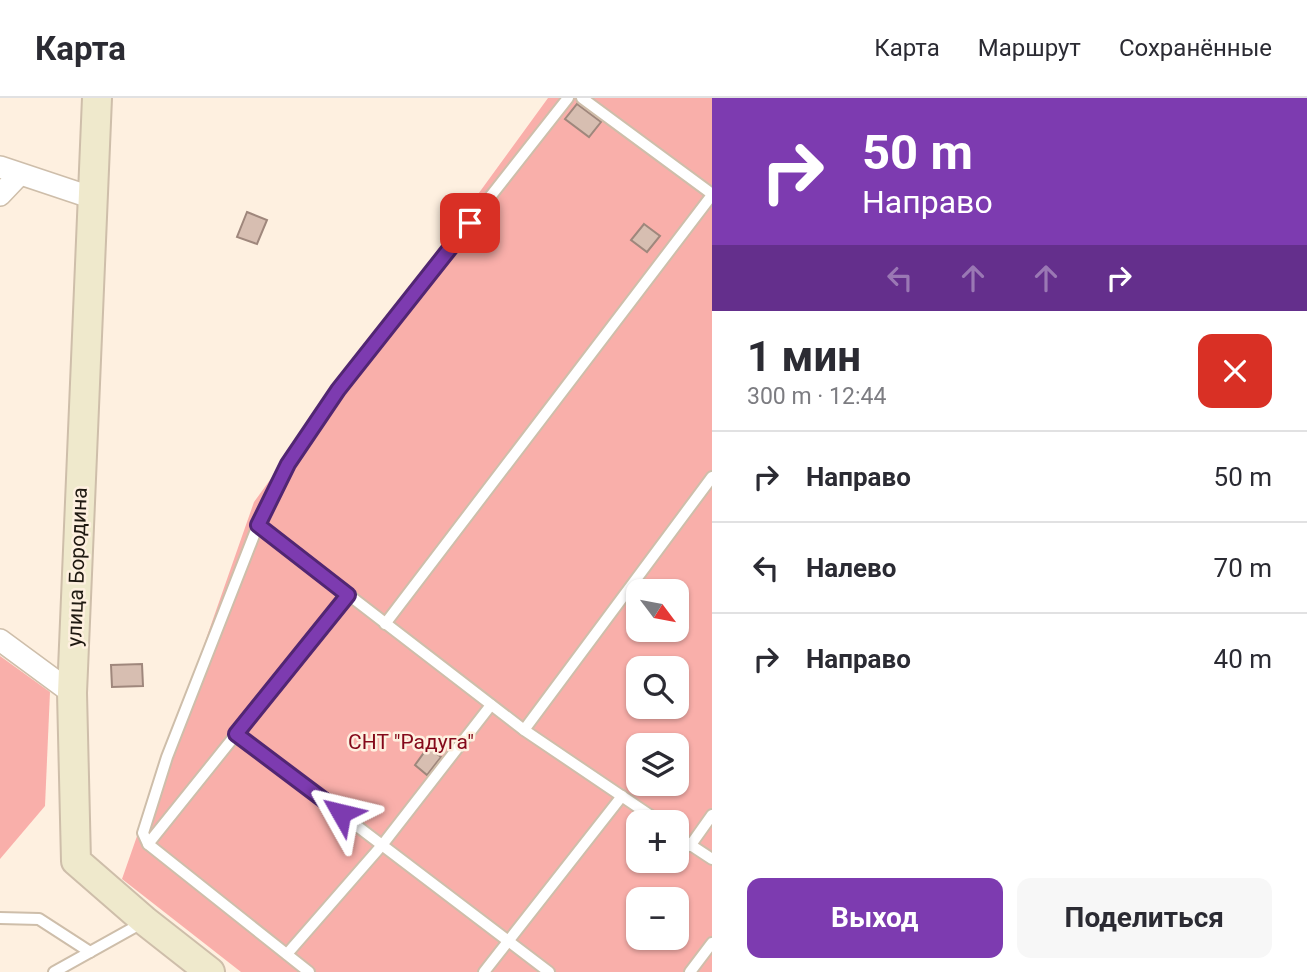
<!DOCTYPE html>
<html lang="ru">
<head>
<meta charset="utf-8">
<style>
  :root { --surface:#fff; --page:#f7f7f7; --text:#2b2b33; --muted:#7c7c81; --line:#e1e1e2; --accent:#7d3bb0 }
  body { margin:0; font-family:Roboto,sans-serif; background:var(--page); color:var(--text); height:100vh; display:flex; flex-direction:column; font-size:26px; white-space:nowrap }
  * { box-sizing:border-box; margin:0 }
  p { font-size:23px; color:var(--muted) }
  .icon { flex:none; width:38px; height:38px; fill:none; stroke:currentColor; stroke-width:2; stroke-linecap:round; stroke-linejoin:round }
  .map { position:relative; flex:1; overflow:hidden }
  .drawer { display:flex; flex-direction:column; background:var(--surface); width:595px }
  .drawer>* { flex:none }
  .top-card { background:#7d3bb0; color:#fff; overflow:hidden }
  .needle { width:46px; rotate:122deg }
  .buttons { position:absolute; left:626px; top:481px; display:grid; gap:14px }
  .buttons a { display:grid; place-items:center; width:63px; height:63px; border-radius:14px; background:var(--surface); box-shadow:0 2px 5px #0004; font-size:35px }
  .pin { position:absolute; display:grid; place-items:center; width:60px; height:60px; color:#fff; margin:-30px; border-radius:14px; box-shadow:0 4px 10px #0006 }
  .me { position:absolute; width:77px; margin:-38px; rotate:307deg; stroke-linejoin:round; filter:drop-shadow(0 0 5px #0008) }
  .turn { display:flex; align-items:center; gap:24px; height:147px; padding:0 35px; font-size:32px }
  .turn .icon { width:91px; height:91px; stroke-width:2.5 }
  .turn b { display:block; font-size:49px; line-height:60px }
  .lanes { display:flex; align-items:center; height:66px; padding:0 35px; background:#0003; justify-content:center; gap:35px; direction:ltr }
  .lanes .off { opacity:.35 }
  .round { display:grid; place-items:center; flex:none; width:74px; height:74px; border-radius:14px; background:var(--page) }
  .headline { display:flex; align-items:center; justify-content:space-between; height:119px; padding:0 35px }
  h1 { font-size:42px; font-weight:700; line-height:52px }
  .action { display:flex; gap:14px; margin-top:auto; padding:14px 35px }
  .action a { flex:1; height:80px; border-radius:14px; background:var(--accent); color:#fff; font-size:28px; font-weight:700; line-height:80px; text-align:center }
  .action a+a { background:var(--page); color:var(--text) }
  ul { padding:0; list-style:none }
  li { display:flex; align-items:center; gap:21px; height:91px; padding:0 35px; border-top:2px solid var(--line) }
  li div { flex:1 }
  li b { display:block; font-size:26px }
  li em { font-style:normal }
  header { display:flex; align-items:center; gap:42px; box-sizing:border-box; height:98px; padding:0 35px; background:var(--surface); border-bottom:2px solid var(--line) }
  header strong { font-size:33px }
  nav { display:flex; gap:38px; margin-inline-start:auto; font-size:24px }
  main { display:flex; flex:1; min-height:0 }
  .map>svg:first-child { display:block }
  .green { fill:#f9afaa; fill-rule:evenodd }
  .building { fill:#d7beb1; stroke:#9f877c; stroke-width:2 }
  .lines { fill:none; stroke-linecap:round; stroke-linejoin:round }
  .service-casing { stroke:#cebeaa; stroke-width:14 }
  .minor-casing { stroke:#cebeaa; stroke-width:24 }
  .secondary-casing { stroke:#cebeaa; stroke-width:32 }
  .service { stroke:#fff; stroke-width:10 }
  .minor { stroke:#fff; stroke-width:21 }
  .secondary { stroke:#efe9cc; stroke-width:28 }
  .route-casing { stroke:#512672; stroke-width:18 }
  .route { stroke:#7d3bb0; stroke-width:12 }
  .labels { text-anchor:middle; stroke-width:5; stroke-linejoin:round; paint-order:stroke }
  .street-label { font-size:21px; fill:#1f1911; stroke:#fef0e0 }
  .park-label { font-size:21px; fill:#84091a; stroke:#fef0e0 }
</style>
</head>
<body>
<header>
<strong>Карта</strong>
<nav><a>Карта</a><a>Маршрут</a><a>Сохранённые</a></nav>
</header>
<main>
<div class="map">
<svg width="712" height="874" viewBox="0 0 712 874">
  <rect width="100%" height="100%" fill="#fef0e0"/>
  <g class="green">
    <path d="M 548,0 L 712,0 L 712,874 L 241,874 L 122,781 L 254,404 ZM 639,494 L 677,494 L 677,532 L 639,532 ZM 639,570 L 677,570 L 677,609 L 639,609 ZM 639,648 L 677,648 L 677,686 L 639,686 ZM 639,724 L 677,724 L 677,763 L 639,763 ZM 639,802 L 677,802 L 677,840 L 639,840 Z"/>
    <path d="M 0,558 L 50,594 L 45,708 L 0,761 Z"/>
  </g>
  <g class="building">
    <path d="M 577,6 L 601,24 L 589,39 L 565,21 Z"/>
    <path d="M 247,114 L 267,122 L 257,146 L 237,139 Z"/>
    <path d="M 644,126 L 660,138 L 647,154 L 631,142 Z"/>
    <path d="M 142,566 L 143,588 L 112,589 L 111,567 Z"/>
    <path d="M 428,649 L 441,659 L 427,677 L 415,667 Z"/>
  </g>
  <g class="lines">
    <defs>
      <g id="service">
        <path d="M 582,0 L 712,96"/>
        <path d="M 258,427 L 524,632 L 660,724"/>
        <path d="M 385,526 L 712,97"/>
        <path d="M 524,632 L 712,379"/>
        <path d="M 236,636 L 549,874"/>
        <path d="M 677,738 L 712,761"/>
        <path d="M 148,746 L 348,497"/>
        <path d="M 690,748 L 712,717"/>
        <path d="M 0,820 L 39,821 L 90,854"/>
        <path d="M 287,856 L 383,746 L 491,607"/>
        <path d="M 54,874 L 142,825"/>
        <path d="M 309,874 L 148,746 L 143,735 L 167,659 L 258,427 L 288,366 L 338,292 L 568,0"/>
        <path d="M 484,874 L 622,698"/>
        <path d="M 690,874 L 712,845"/>
      </g>
      <g id="minor">
        <path d="M 0,69 L 93,100"/>
        <path d="M 0,97 L 19,77"/>
        <path d="M 0,542 L 72,595"/>
      </g>
      <path id="secondary" d="M 97,0 L 72,595 L 76,763 L 145,823 L 210,874"/>
    </defs>
    <use href="#service" class="service-casing"/>
    <use href="#minor" class="minor-casing"/>
    <use href="#secondary" class="secondary-casing"/>
    <use href="#service" class="service"/>
    <use href="#minor" class="minor"/>
    <use href="#secondary" class="secondary"/>
  </g>
  <g class="lines">
    <defs>
      <path id="route" d="M 341,715 L 236,636 L 348,497 L 258,427 L 288,366 L 338,292 L 470,125"/>
    </defs>
    <use href="#route" class="route-casing"/>
    <use href="#route" class="route"/>
  </g>
  <g class="labels">
    <g class="street-label">
      <text transform="translate(77 469) rotate(-88)" y="7">улица Бородина</text>
    </g>
    <g class="park-label">
      <text x="411" y="651">СНТ "Радуга"</text>
    </g>
  </g>
</svg>
<div class="buttons">
<a><svg class="needle" viewBox="-14 -14 28 28"><path d="M0-13l5 13h-10z" fill="#e53935"/><path d="M0 13l5-13h-10z" fill="#7c7c81"/></svg></a>
<a><svg class="icon" aria-label="search" viewBox="0 0 24 24"><circle cx="10" cy="10" r="6"/><path d="M15 15l6 6"/></svg></a>
<a><svg class="icon" aria-label="layers" viewBox="0 0 24 24"><path d="M12 4l9 5-9 5-9-5zM3 14l9 5 9-5"/></svg></a>
<a>+</a>
<a>−</a>
</div>
<div class="pin" style="left:470px;top:125px;background:#d93025"><svg class="icon" aria-label="arrive" viewBox="0 0 24 24"><path d="M6 21V4h12l-3 4 3 4H6"/></svg></div>
<svg class="me" style="left:341px;top:715px" viewBox="-20 -20 40 40"><path d="M0-17L14 15 0 8-14 15z" fill="#7d3bb0" stroke="#fff" stroke-width="4"/></svg>
</div>
<section class="drawer">
<div class="top-card">
<div class="turn"><svg class="icon" aria-label="right" viewBox="0 0 24 24"><path d="M7 20v-9h11M14 6l5 5-5 5"/></svg><div><b>50 m</b>Направо</div></div>
<div class="lanes"><svg class="icon off" aria-label="left" viewBox="0 0 24 24"><path d="M17 20v-9H6M10 6l-5 5 5 5"/></svg><svg class="icon off" aria-label="ahead" viewBox="0 0 24 24"><path d="M12 20V5M6 11l6-6 6 6"/></svg><svg class="icon off" aria-label="ahead" viewBox="0 0 24 24"><path d="M12 20V5M6 11l6-6 6 6"/></svg><svg class="icon" aria-label="right" viewBox="0 0 24 24"><path d="M7 20v-9h11M14 6l5 5-5 5"/></svg></div>
</div>
<div class="headline"><div><h1>1 мин</h1><p>300 m · 12:44</p></div><a class="round" style="background:#d93025;color:#fff"><svg class="icon" aria-label="close" viewBox="0 0 24 24"><path d="M6 6l12 12M18 6L6 18"/></svg></a></div>
<ul>
<li><svg class="icon" aria-label="right" viewBox="0 0 24 24"><path d="M7 20v-9h11M14 6l5 5-5 5"/></svg><div><b>Направо</b></div><em>50 m</em></li>
<li><svg class="icon" aria-label="left" viewBox="0 0 24 24"><path d="M17 20v-9H6M10 6l-5 5 5 5"/></svg><div><b>Налево</b></div><em>70 m</em></li>
<li><svg class="icon" aria-label="right" viewBox="0 0 24 24"><path d="M7 20v-9h11M14 6l5 5-5 5"/></svg><div><b>Направо</b></div><em>40 m</em></li>
</ul>
<div class="action"><a>Выход</a><a>Поделиться</a></div>
</section>
</main>
</body>
</html>
